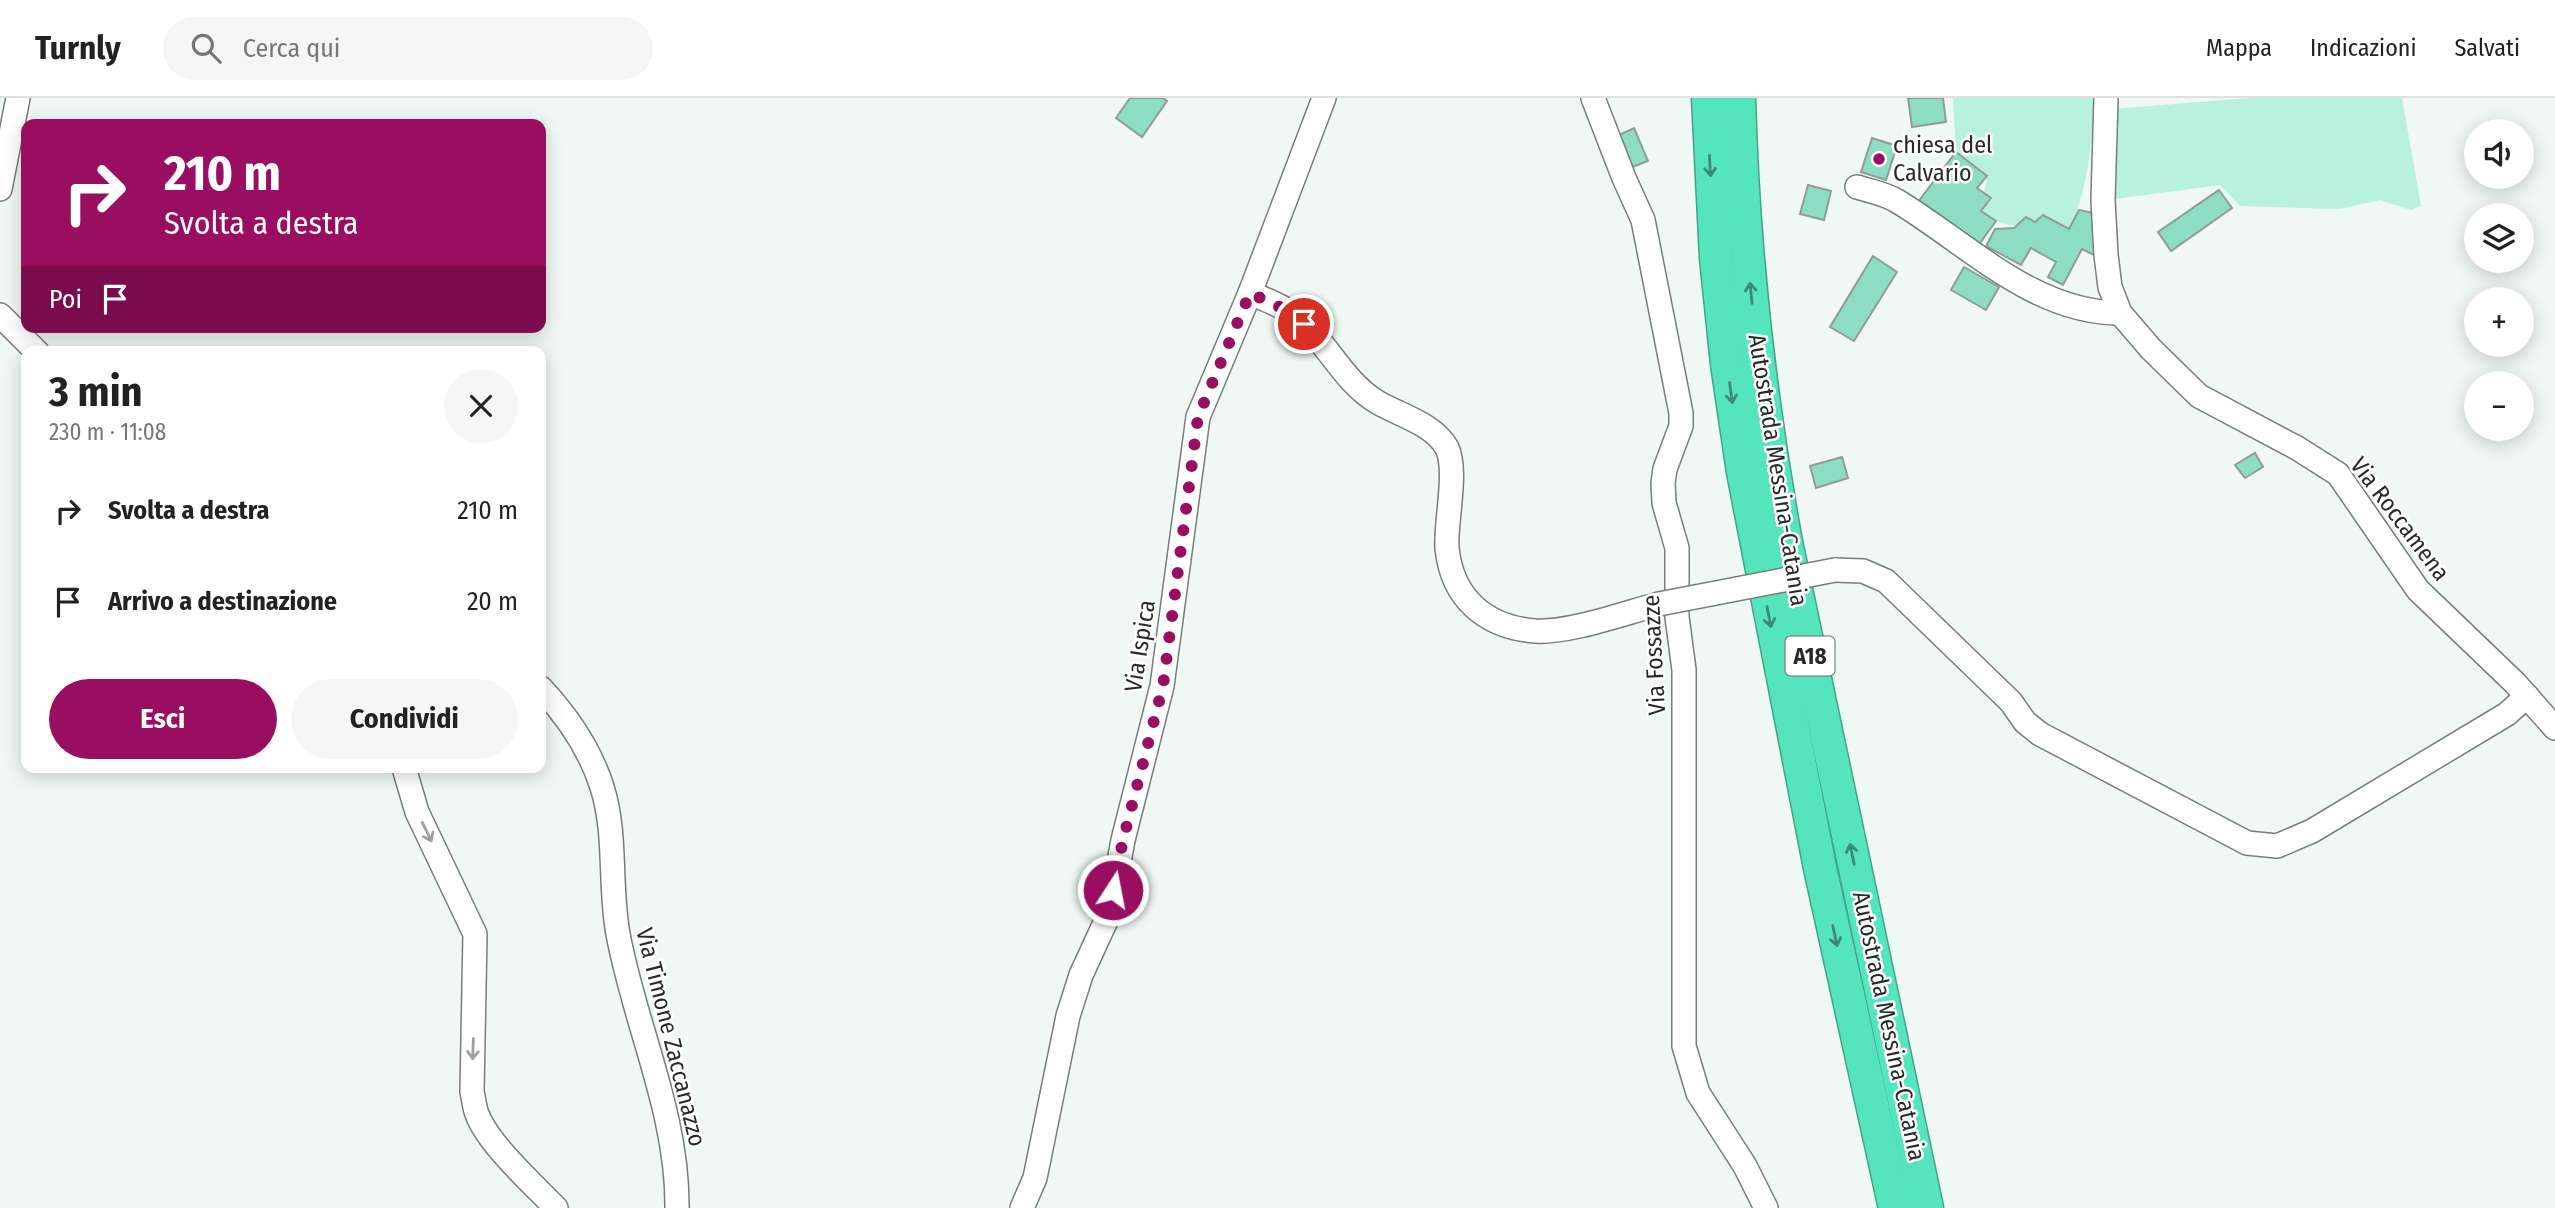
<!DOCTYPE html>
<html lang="it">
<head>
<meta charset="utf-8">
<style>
  :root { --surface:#fff; --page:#f6f6f6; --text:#222; --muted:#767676; --line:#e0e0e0; --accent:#990e61 }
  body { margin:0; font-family:"Fira Sans Condensed",sans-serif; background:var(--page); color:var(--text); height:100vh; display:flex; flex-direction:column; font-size:26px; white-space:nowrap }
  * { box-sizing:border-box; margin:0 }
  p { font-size:23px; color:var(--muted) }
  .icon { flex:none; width:38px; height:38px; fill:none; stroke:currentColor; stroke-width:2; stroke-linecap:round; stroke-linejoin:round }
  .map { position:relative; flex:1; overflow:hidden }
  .drawer { position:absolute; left:21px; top:248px; width:525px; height:427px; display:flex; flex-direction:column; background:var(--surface); border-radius:14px; box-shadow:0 4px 18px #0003 }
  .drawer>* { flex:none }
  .top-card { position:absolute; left:21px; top:21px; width:525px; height:214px; border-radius:14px; box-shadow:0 4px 18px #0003; background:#990e61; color:#fff; overflow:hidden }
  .controls { position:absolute; left:2464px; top:21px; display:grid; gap:14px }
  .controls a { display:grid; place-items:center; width:70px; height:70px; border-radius:50%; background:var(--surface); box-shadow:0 4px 18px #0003; font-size:35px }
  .pin { position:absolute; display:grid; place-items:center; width:60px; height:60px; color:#fff; margin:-30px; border:4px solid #fff; border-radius:50%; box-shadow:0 2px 7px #0007 }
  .me { position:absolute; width:77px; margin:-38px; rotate:11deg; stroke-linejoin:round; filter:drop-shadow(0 0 5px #0008) }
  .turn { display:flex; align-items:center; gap:24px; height:147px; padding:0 28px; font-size:32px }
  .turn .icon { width:91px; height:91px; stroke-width:2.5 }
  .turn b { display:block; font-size:49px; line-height:60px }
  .then { display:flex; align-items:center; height:66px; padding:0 28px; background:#0003; gap:14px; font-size:26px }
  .round { display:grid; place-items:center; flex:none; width:74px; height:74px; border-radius:37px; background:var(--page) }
  .head { display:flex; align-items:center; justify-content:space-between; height:119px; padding:0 28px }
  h1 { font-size:42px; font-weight:700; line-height:52px }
  .button { display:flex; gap:14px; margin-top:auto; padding:14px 28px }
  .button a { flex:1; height:80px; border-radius:42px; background:var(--accent); color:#fff; font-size:28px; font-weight:700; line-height:80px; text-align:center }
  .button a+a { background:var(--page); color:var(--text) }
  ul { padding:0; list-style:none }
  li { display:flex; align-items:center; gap:21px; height:91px; padding:0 28px }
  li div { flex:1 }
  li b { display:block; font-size:26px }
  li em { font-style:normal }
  header { display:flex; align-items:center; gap:42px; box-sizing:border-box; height:98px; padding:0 35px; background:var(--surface); border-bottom:2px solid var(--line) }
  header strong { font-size:33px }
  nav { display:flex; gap:38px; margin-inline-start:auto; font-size:24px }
  .search { width:490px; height:63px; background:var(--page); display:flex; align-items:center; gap:18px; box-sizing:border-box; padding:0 24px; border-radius:38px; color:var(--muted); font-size:26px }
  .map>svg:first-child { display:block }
  .green { fill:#b8f2de }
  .building { fill:#8cddc3; stroke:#939b98; stroke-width:2 }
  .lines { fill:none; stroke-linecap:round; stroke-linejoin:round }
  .minor-casing { stroke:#767e7b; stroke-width:26 }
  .highway-casing { stroke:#44a48a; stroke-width:35 }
  .minor { stroke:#fff; stroke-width:23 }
  .highway { stroke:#54e5be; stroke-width:32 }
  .minor-bridge-casing { stroke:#767e7b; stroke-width:26; stroke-linecap:butt }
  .minor-bridge { stroke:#fff; stroke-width:23 }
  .oneway { stroke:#3e8874 }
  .oneway2 { stroke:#9e9f9f }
  .route { stroke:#990e61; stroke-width:12; stroke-dasharray:0 21.6 }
  .poi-dot { fill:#990e61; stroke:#fff; stroke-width:2.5 }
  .labels { text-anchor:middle; stroke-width:5; stroke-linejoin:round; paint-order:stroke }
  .shield { fill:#fff; stroke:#686a69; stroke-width:2 }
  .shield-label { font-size:23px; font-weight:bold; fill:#272a29 }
  .poi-label { font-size:24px; fill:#272a29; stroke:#fff; text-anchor:start }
  .street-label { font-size:24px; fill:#272a29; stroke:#fff }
</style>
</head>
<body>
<header>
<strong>Turnly</strong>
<div class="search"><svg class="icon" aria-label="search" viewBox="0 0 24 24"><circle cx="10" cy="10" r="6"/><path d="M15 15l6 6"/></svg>Cerca qui</div>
<nav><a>Mappa</a><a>Indicazioni</a><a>Salvati</a></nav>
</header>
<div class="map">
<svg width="2555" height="1110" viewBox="0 0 2555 1110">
  <rect width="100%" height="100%" fill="#eff8f4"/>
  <g class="green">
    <path d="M 1953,0 L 2094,0 C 2093,39 2087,98 2069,131 L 2043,117 C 2020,135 2003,128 1981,113 L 1987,78 L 1956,54 Z"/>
    <path d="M 2249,0 L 2402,0 L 2421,108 L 2411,112 L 2380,102 L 2340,111 L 2240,108 L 2220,87 L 2115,101 L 2112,11 Z"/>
  </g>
  <g class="building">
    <path d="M 1130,0 L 1163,0 L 1167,3 L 1142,39 L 1116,20 Z"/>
    <path d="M 1908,0 L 1943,0 L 1946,24 L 1912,29 Z"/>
    <path d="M 1634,30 L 1648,63 L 1630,70 L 1615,39 Z"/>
    <path d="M 1872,40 L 1897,48 L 1886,82 L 1861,74 Z"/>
    <path d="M 1956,54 L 1987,78 L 1977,90 L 1991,100 L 1981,113 L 1996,123 L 1977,149 L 1918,104 Z"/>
    <path d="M 1808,87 L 1831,93 L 1824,122 L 1800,116 Z"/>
    <path d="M 2219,92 L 2232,110 L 2171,153 L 2158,134 Z"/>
    <path d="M 2079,112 L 2094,115 L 2096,158 L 2082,151 L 2063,187 L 2048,179 L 2056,164 L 2031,150 L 2021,167 L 1986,148 L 1995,131 L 2014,130 L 2026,119 L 2035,124 L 2043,117 L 2069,131 Z"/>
    <path d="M 1873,158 L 1897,174 L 1854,243 L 1830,229 Z"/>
    <path d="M 1964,169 L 1999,189 L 1986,212 L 1951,192 Z"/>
    <path d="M 2255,355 L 2263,369 L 2245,380 L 2235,367 Z"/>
    <path d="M 1842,359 L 1848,380 L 1816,390 L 1810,368 Z"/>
  </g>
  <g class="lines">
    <defs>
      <g id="minor">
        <path d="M 1593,0 L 1624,80 L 1643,122 L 1681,315 L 1681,328 L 1665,371 L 1663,385 L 1664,405 L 1677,450 L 1677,519 L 1684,572 L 1684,948 L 1698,995 L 1745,1068 L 1766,1110"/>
        <path d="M 2106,0 L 2103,102 L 2106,157 L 2110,189 L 2120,215 L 2151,251 L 2199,298 L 2297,350 L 2338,376 L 2418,492 L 2515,585 L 2555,630"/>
        <path d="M 1857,89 C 1870,93 1886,96 1897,103 C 1967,145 2033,215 2120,215"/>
        <path d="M 0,91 L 18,0"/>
        <path d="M 1250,195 C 1264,201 1281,207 1293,216 C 1326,241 1341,282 1377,304 C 1399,317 1434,326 1447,350 C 1458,374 1445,425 1447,450 C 1452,500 1485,529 1535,533 C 1570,535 1624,515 1659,506"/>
        <path d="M 0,217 L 37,254"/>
        <path d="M 1835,472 L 1863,473 L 1886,483 L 2011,604 L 2025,624 L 2040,636 L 2247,745 L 2277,748 L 2312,733 L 2507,616 L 2527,598"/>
        <path d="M 541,590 C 567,618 590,651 602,689 C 617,736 609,787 618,836 C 635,928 678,1015 677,1110"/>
        <path d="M 404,670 L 417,714 L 475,836 L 472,994 C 474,1001 474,1009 477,1016 C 488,1046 533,1086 556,1110"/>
        <path d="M 1022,1110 L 1035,1080 L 1068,918 L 1081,877 L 1110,814 L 1123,742 L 1162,588 L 1198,319 L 1250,195 L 1324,0"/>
      </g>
      <g id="highway">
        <path d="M 1708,0 L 1716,160 L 1727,266 L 1743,374 L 1820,770 L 1895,1110"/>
        <path d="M 1739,0 C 1743,149 1759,297 1786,444 L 1927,1110"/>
      </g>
    </defs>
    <use href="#minor" class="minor-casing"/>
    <use href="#highway" class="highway-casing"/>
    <use href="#minor" class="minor"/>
    <use href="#highway" class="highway"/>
    <defs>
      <path id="minor-bridge" d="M 1659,506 L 1835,472"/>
    </defs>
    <use href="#minor-bridge" class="minor-bridge-casing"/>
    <use href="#minor-bridge" class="minor-bridge"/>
  </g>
  <defs><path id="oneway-shaft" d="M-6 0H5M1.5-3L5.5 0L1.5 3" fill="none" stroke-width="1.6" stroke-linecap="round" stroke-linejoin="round" transform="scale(1.75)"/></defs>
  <g class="oneway">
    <use href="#oneway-shaft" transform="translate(1710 68) rotate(87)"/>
    <use href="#oneway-shaft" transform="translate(1751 195) rotate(-96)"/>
    <use href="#oneway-shaft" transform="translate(1731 295) rotate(82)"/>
    <use href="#oneway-shaft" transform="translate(1769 519) rotate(79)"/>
    <use href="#oneway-shaft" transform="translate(1852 756) rotate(-102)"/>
    <use href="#oneway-shaft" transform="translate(1835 838) rotate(78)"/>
  </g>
  <g class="oneway2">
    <use href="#oneway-shaft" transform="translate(427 734) rotate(64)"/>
    <use href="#oneway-shaft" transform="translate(473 951) rotate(92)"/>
  </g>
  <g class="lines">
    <path class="route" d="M 1113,792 L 1123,742 L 1163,588 L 1198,319 L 1250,195 L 1292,215 L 1304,226"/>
  </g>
  <circle class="poi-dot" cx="1879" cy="61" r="7"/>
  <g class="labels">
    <rect class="shield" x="1785.5" y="538.5" width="49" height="39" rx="5"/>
    <g class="shield-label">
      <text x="1810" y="566">A18</text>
    </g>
    <g class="poi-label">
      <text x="1893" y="55">chiesa del<tspan x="1893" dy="28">Calvario</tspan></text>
    </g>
    <g class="street-label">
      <text transform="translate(1778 372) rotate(81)" y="8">Autostrada Messina-Catania</text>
      <text transform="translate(2400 421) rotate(53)" y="8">Via Roccamena</text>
      <text transform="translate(1140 548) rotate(-81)" y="8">Via Ispica</text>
      <text transform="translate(1654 557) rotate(-93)" y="8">Via Fossazze</text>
      <text transform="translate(1889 928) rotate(78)" y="8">Autostrada Messina-Catania</text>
      <text transform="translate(671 939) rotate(76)" y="8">Via Timone Zaccanazzo</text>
    </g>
  </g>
</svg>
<div class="controls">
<a><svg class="icon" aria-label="sound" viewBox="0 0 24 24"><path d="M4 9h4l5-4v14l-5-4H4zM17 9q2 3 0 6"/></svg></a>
<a><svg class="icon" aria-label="layers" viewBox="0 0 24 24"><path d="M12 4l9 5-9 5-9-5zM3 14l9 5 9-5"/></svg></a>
<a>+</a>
<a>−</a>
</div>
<div class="pin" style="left:1304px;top:226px;background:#d93025"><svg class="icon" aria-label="arrive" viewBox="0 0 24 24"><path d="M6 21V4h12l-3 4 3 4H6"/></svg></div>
<svg class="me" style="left:1113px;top:792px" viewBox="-20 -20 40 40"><circle r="17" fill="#990e61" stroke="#fff" stroke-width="3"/><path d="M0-11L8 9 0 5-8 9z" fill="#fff"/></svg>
<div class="top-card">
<div class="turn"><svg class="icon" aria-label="right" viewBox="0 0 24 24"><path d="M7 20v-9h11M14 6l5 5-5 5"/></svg><div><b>210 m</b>Svolta a destra</div></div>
<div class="then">Poi<svg class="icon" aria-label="arrive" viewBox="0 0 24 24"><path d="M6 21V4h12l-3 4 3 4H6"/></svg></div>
</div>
<section class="drawer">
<div class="head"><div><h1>3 min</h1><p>230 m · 11:08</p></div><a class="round"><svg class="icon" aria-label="close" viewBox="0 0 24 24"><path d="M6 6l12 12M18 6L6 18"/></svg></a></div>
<ul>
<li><svg class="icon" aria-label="right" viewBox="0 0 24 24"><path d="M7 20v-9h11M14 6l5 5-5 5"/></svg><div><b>Svolta a destra</b></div><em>210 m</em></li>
<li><svg class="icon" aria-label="arrive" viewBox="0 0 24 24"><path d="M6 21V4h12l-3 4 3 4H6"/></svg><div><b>Arrivo a destinazione</b></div><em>20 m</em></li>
</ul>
<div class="button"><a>Esci</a><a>Condividi</a></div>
</section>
</div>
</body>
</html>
